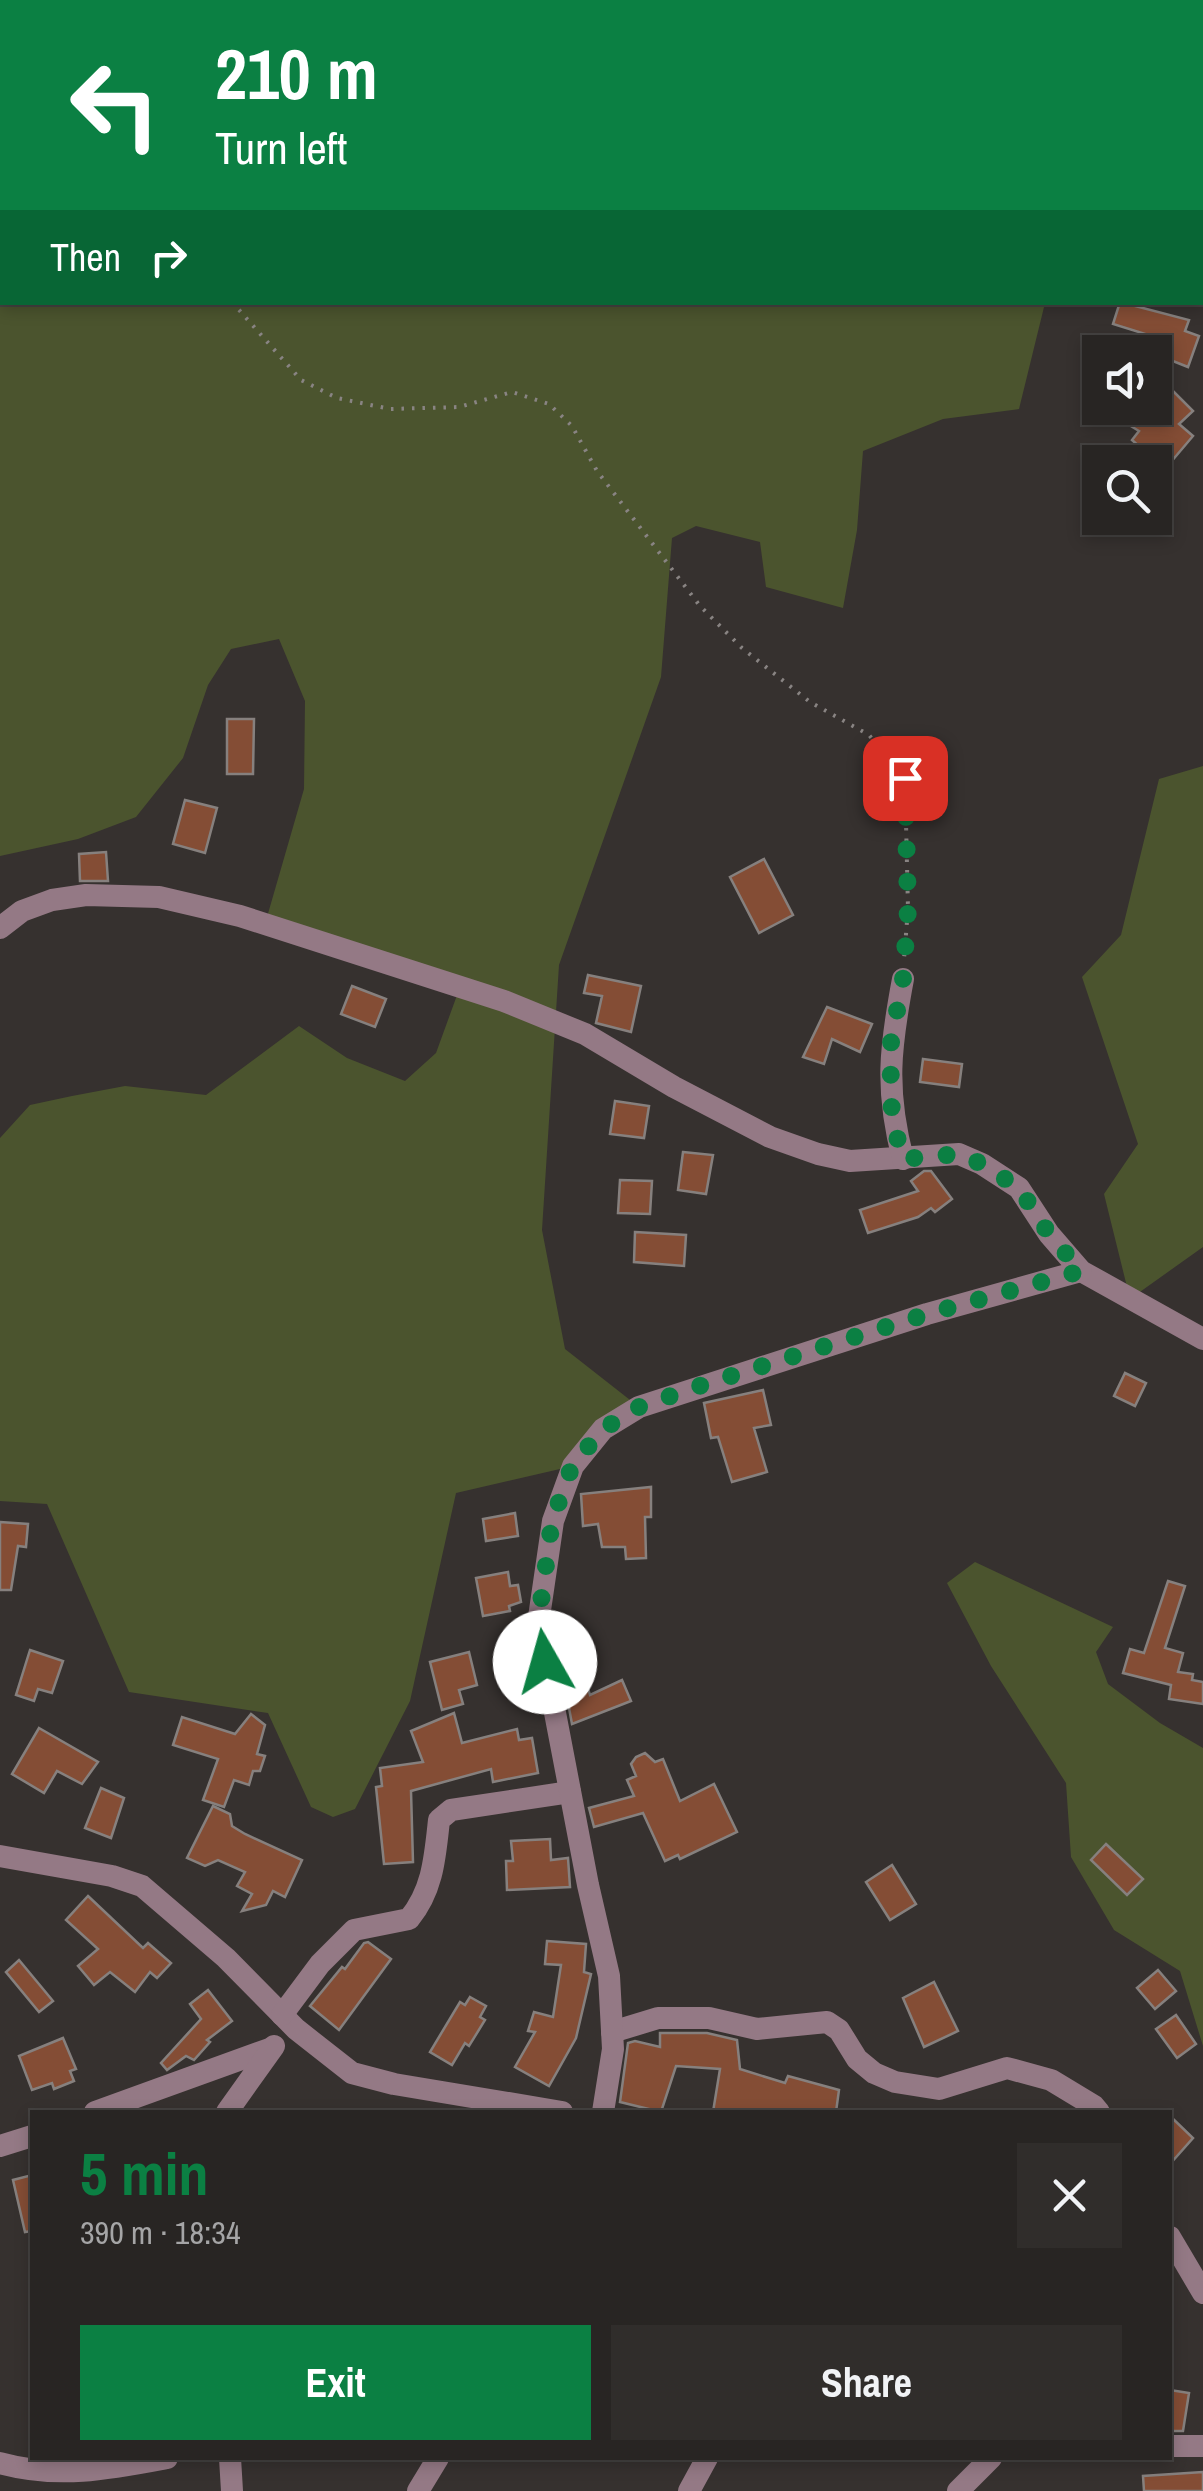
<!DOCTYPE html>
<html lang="en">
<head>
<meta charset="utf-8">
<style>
  :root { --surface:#282523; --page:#302d2b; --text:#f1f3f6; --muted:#a5a5a6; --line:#444241; --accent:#0b8043 }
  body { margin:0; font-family:"Archivo Narrow",sans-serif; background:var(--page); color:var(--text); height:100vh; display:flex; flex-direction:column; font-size:38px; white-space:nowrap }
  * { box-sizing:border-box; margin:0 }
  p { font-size:32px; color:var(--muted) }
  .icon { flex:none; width:55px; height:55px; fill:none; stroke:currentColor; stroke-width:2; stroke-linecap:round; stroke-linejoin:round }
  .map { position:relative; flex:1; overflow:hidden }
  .details { position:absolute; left:30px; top:2110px; width:1142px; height:350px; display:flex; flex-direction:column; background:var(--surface); border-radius:0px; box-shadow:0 5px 15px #0003,0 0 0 2px var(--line) }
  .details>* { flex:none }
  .top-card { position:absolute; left:0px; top:0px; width:1205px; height:305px; box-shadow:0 5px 15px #0003,0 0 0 2px var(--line); background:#0b8043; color:#fff; overflow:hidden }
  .buttons { position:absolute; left:1082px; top:335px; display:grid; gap:20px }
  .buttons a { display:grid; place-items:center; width:90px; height:90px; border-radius:0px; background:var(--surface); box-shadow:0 5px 15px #0003,0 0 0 2px var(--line); font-size:50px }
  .pin { position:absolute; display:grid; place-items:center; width:85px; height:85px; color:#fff; margin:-42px; border-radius:20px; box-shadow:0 5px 15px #0006 }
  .me { position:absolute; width:110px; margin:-55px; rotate:353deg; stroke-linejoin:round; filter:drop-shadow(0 0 8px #0008) }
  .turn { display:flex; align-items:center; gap:35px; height:210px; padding:0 50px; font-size:45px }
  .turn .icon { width:130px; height:130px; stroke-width:2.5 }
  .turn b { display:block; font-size:70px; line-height:85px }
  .then { display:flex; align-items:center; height:95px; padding:0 50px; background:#0003; gap:20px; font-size:38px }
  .round { display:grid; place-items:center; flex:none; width:105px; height:105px; border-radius:0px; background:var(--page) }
  .overview { display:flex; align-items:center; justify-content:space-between; height:170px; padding:0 50px }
  h1 { font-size:60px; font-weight:700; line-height:75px; color:var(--accent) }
  .action { display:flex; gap:20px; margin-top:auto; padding:20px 50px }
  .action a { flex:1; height:115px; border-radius:0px; background:var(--accent); color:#fff; font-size:40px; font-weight:700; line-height:115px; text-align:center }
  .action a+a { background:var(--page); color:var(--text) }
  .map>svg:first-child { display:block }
  .green { fill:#4b542e }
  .building { fill:#844d35; stroke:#86807e; stroke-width:2.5 }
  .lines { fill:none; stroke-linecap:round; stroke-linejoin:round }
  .path { stroke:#898483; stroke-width:4; stroke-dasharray:2.5 8; stroke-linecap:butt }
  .minor { stroke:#947985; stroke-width:22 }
  .route { stroke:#0b8043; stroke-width:18; stroke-dasharray:0 32.4 }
</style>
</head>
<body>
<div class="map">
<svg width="1203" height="2491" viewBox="0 0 1203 2491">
  <rect width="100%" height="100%" fill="#36312f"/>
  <g class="green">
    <path d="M 0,0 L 1203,0 L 1203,239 L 1202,2 L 2,2 L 2,302 L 1045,303 L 1019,409 L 943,419 L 863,451 L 857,530 L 843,608 L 766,587 L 760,542 L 696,526 L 672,538 L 661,677 L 559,965 L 542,1230 L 565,1349 L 639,1407 L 573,1466 L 456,1493 L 410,1701 L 355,1809 L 333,1817 L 311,1807 L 268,1713 L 129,1692 L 47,1504 L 0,1501 L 0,1138 L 30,1105 L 72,1096 L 125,1086 L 206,1095 L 299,1026 L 347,1058 L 405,1081 L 436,1053 L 460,987 L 265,924 L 304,789 L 305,701 L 279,639 L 231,649 L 208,685 L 183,758 L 136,817 L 78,839 L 0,856 Z"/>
    <path d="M 1203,766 L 1203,1247 L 1130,1299 L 1104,1194 L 1138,1144 L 1082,977 L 1121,935 L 1159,779 Z"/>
    <path d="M 975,1562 L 1113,1627 L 1096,1652 L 1108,1684 L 1160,1723 L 1203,1748 L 1203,2046 L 1180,1971 L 1114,1930 L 1071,1857 L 1066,1783 L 991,1666 L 947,1583 Z"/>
  </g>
  <g class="building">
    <path d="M 1120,302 L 1189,320 L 1185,331 L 1199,336 L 1188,367 L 1150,352 L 1155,337 L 1113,324 Z"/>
    <path d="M 1155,373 L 1193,411 L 1179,424 L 1193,436 L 1165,469 L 1132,440 L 1139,431 L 1101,408 L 1155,408 Z"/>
    <path d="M 227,719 L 254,719 L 253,774 L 227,774 Z"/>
    <path d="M 185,800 L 217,808 L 205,853 L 173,844 Z"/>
    <path d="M 106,852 L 108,881 L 80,881 L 79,854 Z"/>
    <path d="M 764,859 L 793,915 L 759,933 L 730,877 Z"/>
    <path d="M 588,975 L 641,986 L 631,1032 L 596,1023 L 602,996 L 584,993 Z"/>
    <path d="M 352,986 L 386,999 L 375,1027 L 341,1014 Z"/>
    <path d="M 827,1007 L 872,1024 L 860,1052 L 832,1039 L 824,1064 L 803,1057 Z"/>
    <path d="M 923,1059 L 962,1064 L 959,1087 L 920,1082 Z"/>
    <path d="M 615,1101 L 649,1106 L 644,1138 L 610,1134 Z"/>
    <path d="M 683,1152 L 713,1155 L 706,1194 L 678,1190 Z"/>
    <path d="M 924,1171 L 931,1171 L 952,1199 L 935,1212 L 931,1208 L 918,1217 L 868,1233 L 860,1210 L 918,1191 L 911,1181 Z"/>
    <path d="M 620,1180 L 652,1181 L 650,1214 L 618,1213 Z"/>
    <path d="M 635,1232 L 686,1235 L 684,1266 L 634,1262 Z"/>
    <path d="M 1125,1373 L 1146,1383 L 1135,1406 L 1114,1396 Z"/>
    <path d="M 763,1390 L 771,1425 L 754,1428 L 767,1472 L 732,1482 L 718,1437 L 711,1438 L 704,1403 Z"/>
    <path d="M 651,1487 L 651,1517 L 645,1517 L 646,1558 L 626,1559 L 625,1547 L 602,1547 L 598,1524 L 583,1526 L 581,1494 Z"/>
    <path d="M 515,1513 L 518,1536 L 486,1541 L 483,1519 Z"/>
    <path d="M 0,1522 L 28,1524 L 26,1547 L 18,1546 L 11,1590 L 0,1590 Z"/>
    <path d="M 508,1572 L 510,1586 L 518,1585 L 521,1602 L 509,1606 L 510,1611 L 483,1616 L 476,1578 Z"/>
    <path d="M 1168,1581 L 1185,1586 L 1165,1648 L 1183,1653 L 1178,1672 L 1193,1674 L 1192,1680 L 1203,1682 L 1203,1704 L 1169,1699 L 1171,1685 L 1123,1673 L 1130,1649 L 1144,1653 Z"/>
    <path d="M 573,1625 L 586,1657 L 579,1660 L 590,1695 L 622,1680 L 631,1701 L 572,1724 L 555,1633 Z"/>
    <path d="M 30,1650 L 63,1661 L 52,1693 L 38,1689 L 34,1701 L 16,1695 Z"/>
    <path d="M 469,1652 L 477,1685 L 459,1690 L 463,1704 L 442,1710 L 430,1662 Z"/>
    <path d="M 454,1713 L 462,1743 L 517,1729 L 519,1740 L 532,1738 L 538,1773 L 493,1782 L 491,1769 L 411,1791 L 413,1862 L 384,1864 L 376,1787 L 382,1786 L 380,1768 L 423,1762 L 411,1731 Z"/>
    <path d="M 251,1714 L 265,1725 L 257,1754 L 265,1756 L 260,1771 L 253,1771 L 249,1785 L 234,1780 L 224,1807 L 203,1800 L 218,1759 L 173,1745 L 182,1717 L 235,1734 Z"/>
    <path d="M 39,1728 L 98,1762 L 82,1784 L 57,1771 L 44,1793 L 12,1774 Z"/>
    <path d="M 645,1753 L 655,1762 L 663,1759 L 680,1801 L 714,1784 L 737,1832 L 680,1859 L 678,1855 L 665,1861 L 643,1813 L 594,1827 L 589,1808 L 634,1796 L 627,1780 L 636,1776 L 631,1764 L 636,1757 Z"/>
    <path d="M 101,1788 L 124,1798 L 111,1838 L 85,1828 Z"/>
    <path d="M 213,1806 L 230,1814 L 232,1826 L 245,1834 L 302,1860 L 285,1897 L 273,1891 L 266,1905 L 242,1911 L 252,1894 L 237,1886 L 245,1872 L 218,1860 L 205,1866 L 187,1858 Z"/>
    <path d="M 550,1839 L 551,1860 L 568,1858 L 570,1887 L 507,1890 L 506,1861 L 513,1861 L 511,1841 Z"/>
    <path d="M 1106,1844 L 1143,1879 L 1127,1895 L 1091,1860 Z"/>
    <path d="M 892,1865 L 916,1904 L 890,1920 L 866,1882 Z"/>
    <path d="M 88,1896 L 143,1948 L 148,1943 L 171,1963 L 157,1978 L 150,1972 L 135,1992 L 110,1972 L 94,1985 L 78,1966 L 98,1949 L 66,1920 Z"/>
    <path d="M 547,1941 L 586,1944 L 584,1972 L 591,1974 L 576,2038 L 549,2086 L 515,2067 L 535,2032 L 528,2031 L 534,2012 L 553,2017 L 561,1965 L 545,1964 Z"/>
    <path d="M 368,1942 L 391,1959 L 339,2030 L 310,2006 L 342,1967 L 345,1969 L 364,1943 Z"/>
    <path d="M 19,1960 L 53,2001 L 39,2012 L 6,1972 Z"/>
    <path d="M 1158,1970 L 1176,1991 L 1155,2009 L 1137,1988 Z"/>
    <path d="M 934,1982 L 958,2031 L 924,2047 L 903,1998 Z"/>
    <path d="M 208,1990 L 232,2021 L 207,2040 L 210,2042 L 194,2060 L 186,2056 L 167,2070 L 161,2063 L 201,2019 L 190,2004 Z"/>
    <path d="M 470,1997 L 486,2006 L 480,2017 L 485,2020 L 469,2046 L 465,2043 L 452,2065 L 430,2052 L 460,2002 L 465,2005 Z"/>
    <path d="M 1176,2015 L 1196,2044 L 1177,2058 L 1156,2029 Z"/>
    <path d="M 660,2033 L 707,2033 L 737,2040 L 740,2069 L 785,2083 L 788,2076 L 839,2090 L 836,2112 L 713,2112 L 720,2069 L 676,2066 L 661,2112 L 620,2102 L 628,2043 L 635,2041 L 660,2047 Z"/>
    <path d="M 63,2038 L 76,2069 L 70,2071 L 74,2081 L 54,2089 L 52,2083 L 32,2090 L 19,2056 Z"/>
    <path d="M 1170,2116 L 1193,2138 L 1170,2164 Z"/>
    <path d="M 32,2175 L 32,2231 L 25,2232 L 13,2180 Z"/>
    <path d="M 1170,2390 L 1189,2393 L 1183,2431 L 1170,2431 Z"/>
    <path d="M 1203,2472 L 1203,2491 L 1144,2491 L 1143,2476 Z"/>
  </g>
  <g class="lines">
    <path class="path" d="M 232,302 L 301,380 L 337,398 L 390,409 L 459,407 L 512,392 L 549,404 L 572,426 L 597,471 L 700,606 L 742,648 L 810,702 L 869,735 L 905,778 L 908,909 L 904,959"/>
    <g class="minor">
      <path d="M 0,928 L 22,911 L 52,900 L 86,895 L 159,897 L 240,916 L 504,1001 L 585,1034 L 674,1087 L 770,1137 L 818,1154 L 850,1161 L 959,1154 L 982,1164 L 1019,1188 L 1049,1234 L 1081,1271 L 1203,1339"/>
      <path d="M 903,1159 C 885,1089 890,1048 903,979"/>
      <path d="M 0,1856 L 112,1876 L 142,1886 L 226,1958 L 296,2029 L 352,2073 L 394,2084 L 562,2112"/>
      <path d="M 282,2015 L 320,1964 L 354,1930 L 409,1919 C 433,1890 435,1857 439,1820 L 451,1810 L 570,1792"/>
      <path d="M 612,2032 L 658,2018 L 709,2018 L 757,2029 L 827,2022 L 839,2030 L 857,2059 L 874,2073 L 895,2082 L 939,2089 L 1007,2068 L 1051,2080 L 1094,2106 L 1099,2112"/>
      <path d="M 95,2112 L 272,2048"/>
      <path d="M 227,2112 L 274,2046"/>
      <path d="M 603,2112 L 613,2049 L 609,1976 L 588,1885 L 538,1624 L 553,1521 L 573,1466 L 603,1429 L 639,1407 L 927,1314 L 1081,1271"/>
      <path d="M 0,2146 L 32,2136"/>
      <path d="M 1170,2237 L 1203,2293"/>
      <path d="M 1170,2446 L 1203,2446"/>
      <path d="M 230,2458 L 232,2491"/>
      <path d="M 0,2463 C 58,2479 109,2469 167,2458"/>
      <path d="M 418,2491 L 438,2458"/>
      <path d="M 689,2491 L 707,2458"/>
      <path d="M 958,2491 L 991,2458"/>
    </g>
  </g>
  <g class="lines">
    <path class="route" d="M 545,1662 L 538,1624 L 552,1521 L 572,1466 L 603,1429 L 639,1407 L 696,1387 L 927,1314 L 1081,1271 L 1049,1234 L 1019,1188 L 982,1164 L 959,1154 L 903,1159 L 892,1118 L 890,1048 L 903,979 L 908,909 L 905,778"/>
  </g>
</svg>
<div class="buttons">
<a><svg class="icon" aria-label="sound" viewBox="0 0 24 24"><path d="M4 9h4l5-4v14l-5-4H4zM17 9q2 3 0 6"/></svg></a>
<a><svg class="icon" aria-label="search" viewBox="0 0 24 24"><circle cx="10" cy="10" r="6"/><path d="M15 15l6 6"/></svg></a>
</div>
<div class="pin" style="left:905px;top:778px;background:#d93025"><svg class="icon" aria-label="arrive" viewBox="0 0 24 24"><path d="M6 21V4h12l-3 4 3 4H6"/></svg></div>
<svg class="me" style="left:545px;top:1662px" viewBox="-20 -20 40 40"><circle r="19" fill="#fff"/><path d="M0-13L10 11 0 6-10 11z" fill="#0b8043"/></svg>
<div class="top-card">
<div class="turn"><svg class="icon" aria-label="left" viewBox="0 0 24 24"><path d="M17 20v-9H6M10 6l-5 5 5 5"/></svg><div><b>210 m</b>Turn left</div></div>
<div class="then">Then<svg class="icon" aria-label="right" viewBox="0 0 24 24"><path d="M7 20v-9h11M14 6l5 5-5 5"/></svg></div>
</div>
<section class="details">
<div class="overview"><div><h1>5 min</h1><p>390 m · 18:34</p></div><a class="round"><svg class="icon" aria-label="close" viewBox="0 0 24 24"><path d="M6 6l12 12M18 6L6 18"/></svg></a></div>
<div class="action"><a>Exit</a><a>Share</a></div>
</section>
</div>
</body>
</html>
